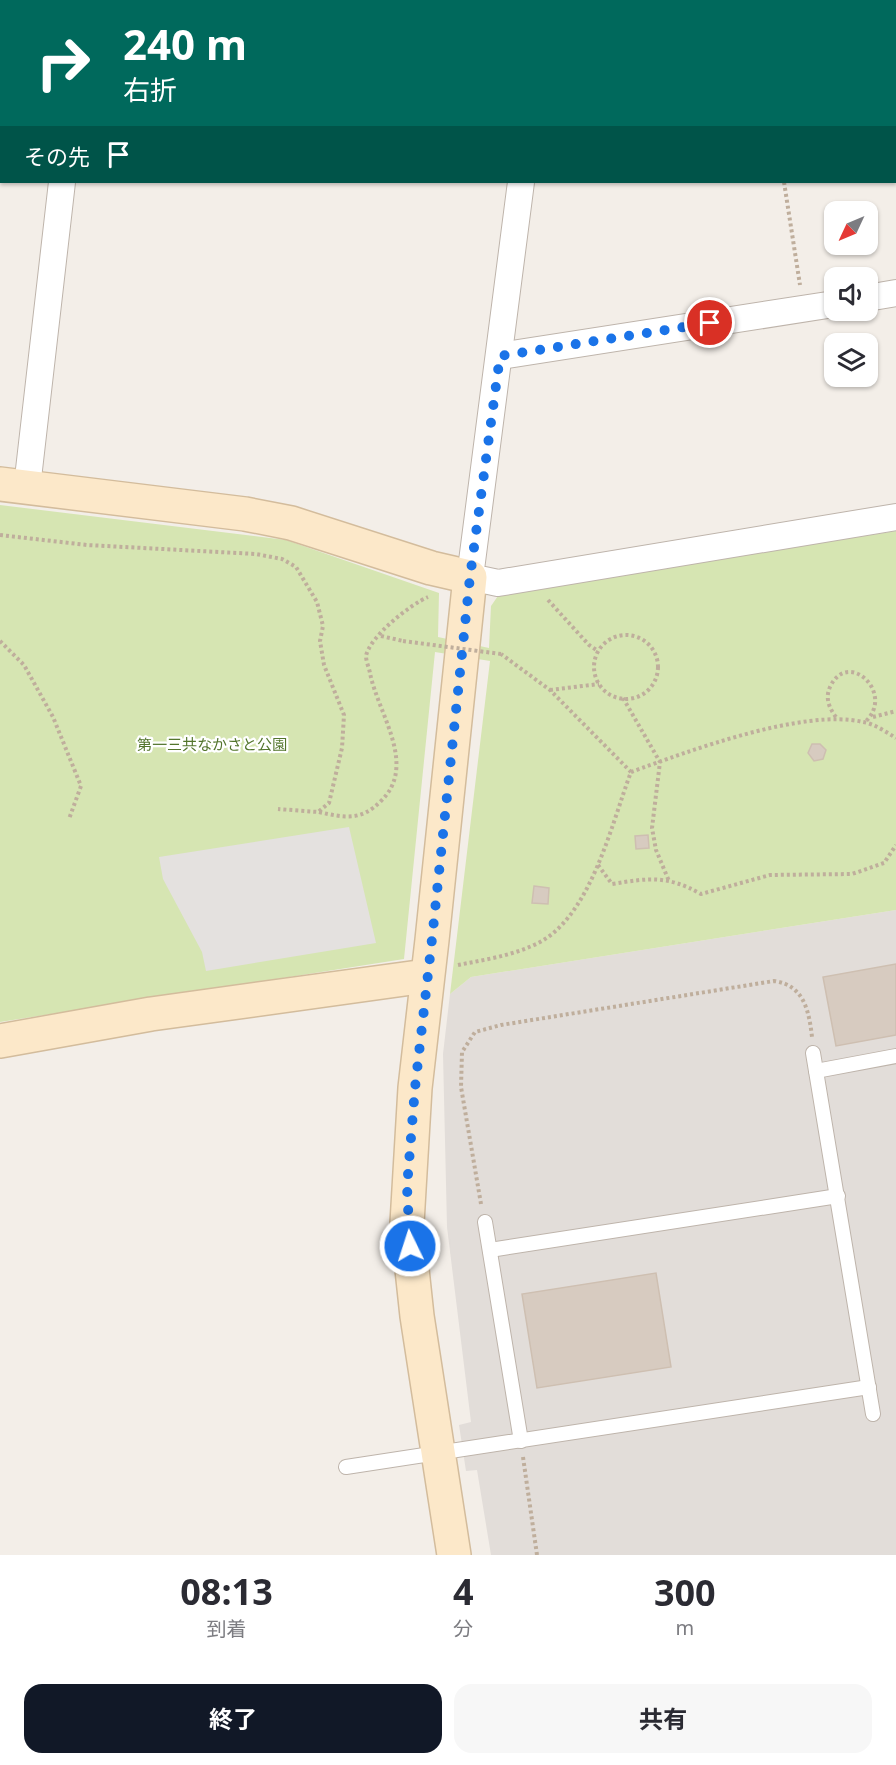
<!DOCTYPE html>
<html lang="ja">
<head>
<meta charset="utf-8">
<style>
  :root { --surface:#fff; --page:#f7f7f7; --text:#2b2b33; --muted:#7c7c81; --accent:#111827 }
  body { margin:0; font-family:"Noto Sans","Noto Sans JP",sans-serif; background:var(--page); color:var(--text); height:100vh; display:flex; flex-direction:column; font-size:22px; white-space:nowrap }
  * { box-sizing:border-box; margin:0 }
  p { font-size:20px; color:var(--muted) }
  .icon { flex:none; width:33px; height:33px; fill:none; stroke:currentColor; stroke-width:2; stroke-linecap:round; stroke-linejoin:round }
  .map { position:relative; height:1555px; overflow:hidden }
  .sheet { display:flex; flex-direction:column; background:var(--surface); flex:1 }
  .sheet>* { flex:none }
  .guide { position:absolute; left:0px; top:0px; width:897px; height:183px; box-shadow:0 2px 4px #0004; background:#00695c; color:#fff; overflow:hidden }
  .needle { width:39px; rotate:226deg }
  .buttons { position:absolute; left:824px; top:201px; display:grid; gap:12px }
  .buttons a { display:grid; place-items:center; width:54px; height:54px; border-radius:12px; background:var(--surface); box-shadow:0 2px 4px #0004; font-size:30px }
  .pin { position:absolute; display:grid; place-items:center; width:51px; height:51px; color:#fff; margin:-26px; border:3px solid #fff; border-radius:50%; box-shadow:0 2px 6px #0007 }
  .me { position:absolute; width:66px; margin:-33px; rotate:356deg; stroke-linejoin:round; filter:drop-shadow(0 0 4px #0008) }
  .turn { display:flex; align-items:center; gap:21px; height:126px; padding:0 24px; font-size:27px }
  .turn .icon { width:78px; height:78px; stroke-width:2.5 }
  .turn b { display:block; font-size:42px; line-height:51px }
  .then { display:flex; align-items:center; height:57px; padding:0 24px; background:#0003; gap:12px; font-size:22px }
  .eta { display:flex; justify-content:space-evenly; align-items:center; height:102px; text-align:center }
  .eta b { font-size:36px; font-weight:700; line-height:42px }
  .primary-button { display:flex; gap:12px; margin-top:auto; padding:12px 24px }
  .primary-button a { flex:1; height:69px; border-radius:18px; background:var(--accent); color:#fff; font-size:24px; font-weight:700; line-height:69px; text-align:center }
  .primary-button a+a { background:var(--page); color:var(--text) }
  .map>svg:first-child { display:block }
  .industrial { fill:#e2ddd9 }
  .green { fill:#d6e5b2 }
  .parking { fill:#e4e1df }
  .building { fill:#d7cbc0; stroke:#cebfb1; stroke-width:1.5 }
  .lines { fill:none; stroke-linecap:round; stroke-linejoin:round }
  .lane-casing { stroke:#beb4ab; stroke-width:16 }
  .street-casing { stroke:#beb4ab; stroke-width:28 }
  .secondary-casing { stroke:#d3bc9c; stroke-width:36 }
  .path { stroke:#bfae9c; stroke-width:4; stroke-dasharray:3 3; stroke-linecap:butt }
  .lane { stroke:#fff; stroke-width:14 }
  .street { stroke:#fff; stroke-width:26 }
  .secondary { stroke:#fce8c9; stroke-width:33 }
  .path-bridge { stroke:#bfae9c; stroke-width:4; stroke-dasharray:3 3; stroke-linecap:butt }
  .route { stroke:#1a73e8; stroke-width:10; stroke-dasharray:0 18 }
  .labels { text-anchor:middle; stroke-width:4.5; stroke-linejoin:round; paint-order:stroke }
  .park-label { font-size:15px; fill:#53752d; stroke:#fff }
</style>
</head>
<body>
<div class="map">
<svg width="896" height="1555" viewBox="0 0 896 1555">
  <rect width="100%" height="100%" fill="#f3eee8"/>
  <path class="industrial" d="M 896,910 L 896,1555 L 491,1555 L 477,1470 L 466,1471 L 459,1425 L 471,1422 L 447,1227 L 443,1054 L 450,994 L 471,977 Z"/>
  <path class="green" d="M 0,505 L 286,540 L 439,593 L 438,637 L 489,648 L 491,606 L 500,593 L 896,531 L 896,910 L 471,977 L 450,994 L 490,661 L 435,652 L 404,959 L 0,1022 Z"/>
  <path class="parking" d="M 349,827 L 376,943 L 206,971 L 202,952 L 163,879 L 159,857 Z"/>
  <g class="building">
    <path d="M 812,744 L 820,744 L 826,750 L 823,759 L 814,761 L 808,753 Z"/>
    <path d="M 648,835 L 649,848 L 636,849 L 635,836 Z"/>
    <path d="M 534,886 L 549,888 L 548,904 L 532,903 Z"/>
    <path d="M 896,964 L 896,1035 L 836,1046 L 823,977 Z"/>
    <path d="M 656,1273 L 671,1367 L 537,1388 L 522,1294 Z"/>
  </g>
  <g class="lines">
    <defs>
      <g id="lane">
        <path d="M 0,76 L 2,76"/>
        <path d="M 813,1053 L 873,1414"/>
        <path d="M 816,1071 L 896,1056"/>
        <path d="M 485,1222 L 521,1441"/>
        <path d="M 490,1250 L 838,1196"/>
        <path d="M 346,1467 L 869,1387"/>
      </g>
      <g id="street">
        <path d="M 82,2 L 82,0"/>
        <path d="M 541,2 L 542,0"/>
        <path d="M 521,182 L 470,577 L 498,583 L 896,517"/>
        <path d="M 867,298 L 896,293"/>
        <path d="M 500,356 L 834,304"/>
        <path d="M 27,487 L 62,182"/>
      </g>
      <g id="secondary">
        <path d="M 0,484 L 245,514 L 291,523 L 431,568 L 470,577 L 432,940 L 415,1088 L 407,1223 L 417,1316 L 454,1555"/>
        <path d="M 0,1041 L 151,1014 L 426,976"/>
      </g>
    </defs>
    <use href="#lane" class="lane-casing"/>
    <use href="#street" class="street-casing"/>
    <use href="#secondary" class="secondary-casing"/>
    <g class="path">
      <path d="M 784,182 L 800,285"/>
      <path d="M 0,535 L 87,545 L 256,554 L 282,559 L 296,567 L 317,602 L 323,626 L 320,641 L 324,665 L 344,715 L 342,748 L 329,803 L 318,812 L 278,809"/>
      <path d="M 548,600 L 589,645 L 598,651"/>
      <circle cx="626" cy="667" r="32"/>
      <path d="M 381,636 L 403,641"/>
      <path d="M 0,641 L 24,665 L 53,717 L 81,786 L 69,819"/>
      <path d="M 550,690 L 599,684"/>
      <path d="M 623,698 L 660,762 L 652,828 L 656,850 L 669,881"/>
      <path d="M 836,717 C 829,708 825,698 830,687 C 848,648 896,694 865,722"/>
      <path d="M 873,717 L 896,711"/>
      <path d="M 631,772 C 689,751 804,708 863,722 C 875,724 886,732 896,738"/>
      <path d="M 319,812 C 345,818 361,821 381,801 C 418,765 378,714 370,673 C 369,668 366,661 366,656 C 370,636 411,604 428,597"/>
      <path d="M 598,865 L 612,884 C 649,878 667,875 701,894 L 770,875 L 852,874 L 884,863 L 896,845"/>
      <path d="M 458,965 C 483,960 510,956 534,945 C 590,921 611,825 631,772 L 550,690 L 501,654"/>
      <path d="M 481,1204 L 461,1087 L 462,1052 L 475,1032 L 501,1025 L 774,981 C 804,985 809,1011 812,1037"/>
      <path d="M 523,1457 L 537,1555"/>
    </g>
    <use href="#lane" class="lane"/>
    <use href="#street" class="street"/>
    <use href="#secondary" class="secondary"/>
    <path class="path-bridge" d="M 403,641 L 501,654"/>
  </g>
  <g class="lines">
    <path class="route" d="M 410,1246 L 407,1187 L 415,1088 L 432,939 L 470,577 L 500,356 L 710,323"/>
  </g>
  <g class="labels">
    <g class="park-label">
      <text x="212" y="750">第一三共なかさと公園</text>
    </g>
  </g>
</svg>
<div class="buttons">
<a><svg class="needle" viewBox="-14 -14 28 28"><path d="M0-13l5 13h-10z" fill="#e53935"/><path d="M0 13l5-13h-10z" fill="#7c7c81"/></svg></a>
<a><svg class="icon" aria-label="sound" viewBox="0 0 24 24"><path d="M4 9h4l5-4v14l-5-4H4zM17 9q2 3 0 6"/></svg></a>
<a><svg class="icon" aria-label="layers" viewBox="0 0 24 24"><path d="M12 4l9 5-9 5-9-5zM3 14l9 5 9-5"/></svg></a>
</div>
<div class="pin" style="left:710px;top:323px;background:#d93025"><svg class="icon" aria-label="arrive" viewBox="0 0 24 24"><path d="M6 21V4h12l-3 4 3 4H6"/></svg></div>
<svg class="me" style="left:410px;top:1246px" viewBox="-20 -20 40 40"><circle r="17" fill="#1a73e8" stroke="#fff" stroke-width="3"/><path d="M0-11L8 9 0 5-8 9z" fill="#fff"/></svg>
<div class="guide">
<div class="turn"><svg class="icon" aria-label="right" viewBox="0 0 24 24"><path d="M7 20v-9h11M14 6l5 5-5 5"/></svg><div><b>240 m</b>右折</div></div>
<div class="then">その先<svg class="icon" aria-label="arrive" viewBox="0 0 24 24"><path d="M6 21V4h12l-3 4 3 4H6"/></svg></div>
</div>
</div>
<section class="sheet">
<div class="eta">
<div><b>08:13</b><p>到着</p></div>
<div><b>4</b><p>分</p></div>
<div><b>300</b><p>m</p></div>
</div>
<div class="primary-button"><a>終了</a><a>共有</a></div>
</section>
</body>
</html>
